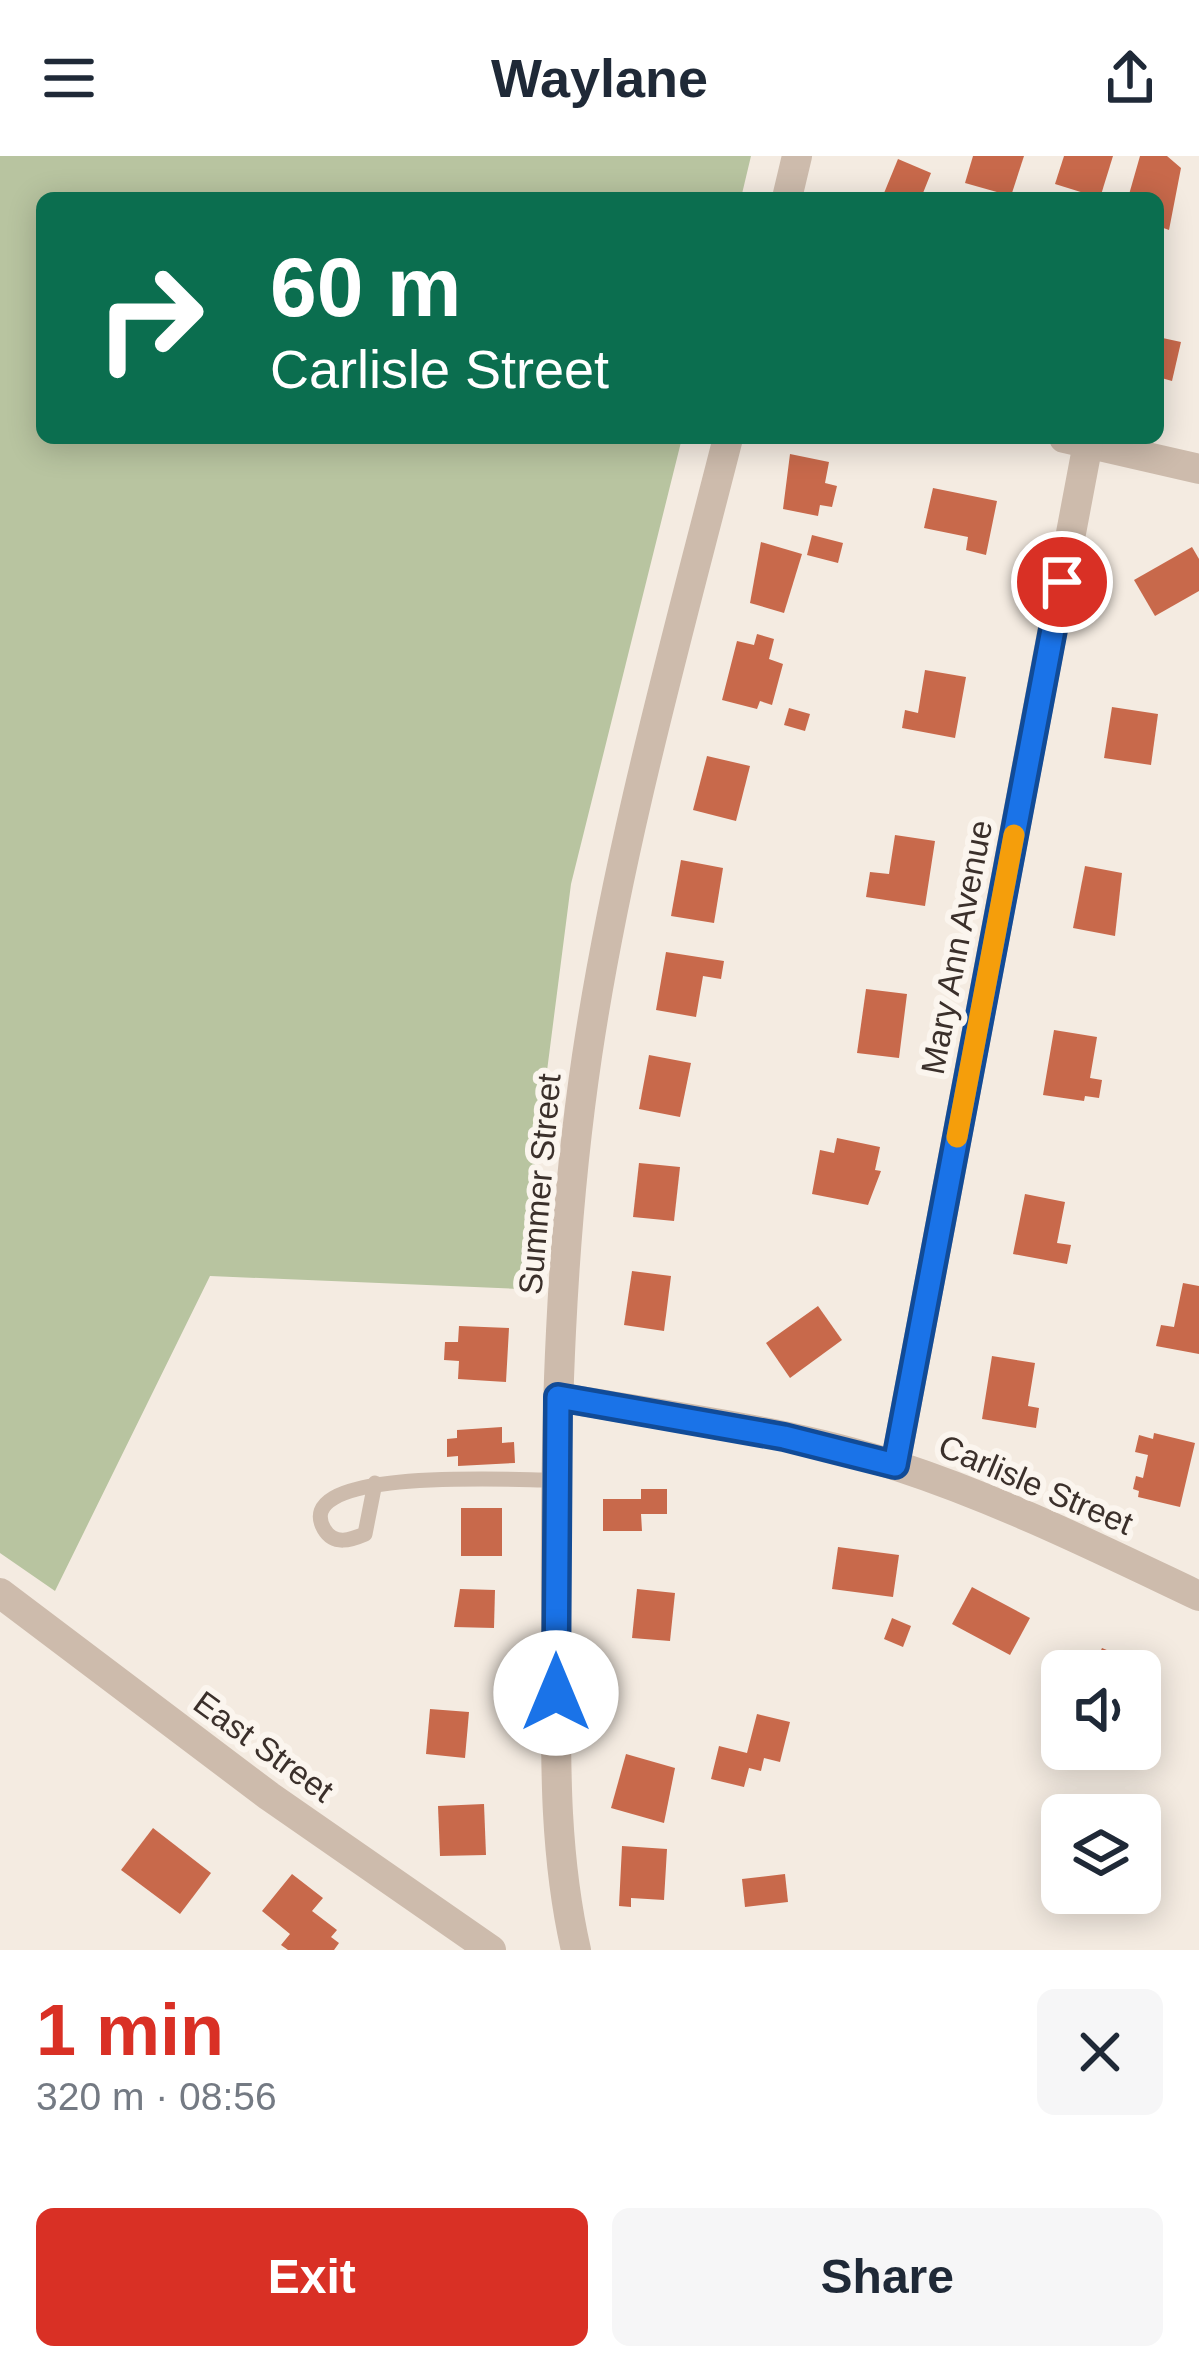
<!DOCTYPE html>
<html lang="en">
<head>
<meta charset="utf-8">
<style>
  :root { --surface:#fff; --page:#f6f6f7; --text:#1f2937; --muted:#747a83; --accent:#d93025 }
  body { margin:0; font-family:Arial,sans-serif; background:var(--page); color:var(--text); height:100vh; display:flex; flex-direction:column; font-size:45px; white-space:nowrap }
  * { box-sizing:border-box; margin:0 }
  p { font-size:39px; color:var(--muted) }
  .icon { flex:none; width:66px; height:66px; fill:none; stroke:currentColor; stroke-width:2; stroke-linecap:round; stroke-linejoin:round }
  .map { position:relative; height:1794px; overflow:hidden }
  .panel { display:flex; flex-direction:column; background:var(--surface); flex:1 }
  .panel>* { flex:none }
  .top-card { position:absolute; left:36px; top:36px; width:1128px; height:252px; border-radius:18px; box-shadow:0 6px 30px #0003; background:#0b6e4f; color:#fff; overflow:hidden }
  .buttons { position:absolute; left:1041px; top:1494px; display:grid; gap:24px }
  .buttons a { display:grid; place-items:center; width:120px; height:120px; border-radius:18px; background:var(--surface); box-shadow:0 6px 30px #0003; font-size:60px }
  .pin { position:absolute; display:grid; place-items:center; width:102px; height:102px; color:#fff; margin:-51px; border:6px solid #fff; border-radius:50%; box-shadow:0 3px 12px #0007 }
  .me { position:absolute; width:132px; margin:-66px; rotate:0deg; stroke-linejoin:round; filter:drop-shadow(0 0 9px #0008) }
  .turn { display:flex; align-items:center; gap:42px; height:252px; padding:0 36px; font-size:54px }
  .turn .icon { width:156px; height:156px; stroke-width:2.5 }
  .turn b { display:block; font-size:84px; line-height:102px }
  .round { display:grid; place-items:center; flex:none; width:126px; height:126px; border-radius:18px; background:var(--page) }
  .summary { display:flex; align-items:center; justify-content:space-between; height:204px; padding:0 36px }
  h1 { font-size:72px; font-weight:800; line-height:90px; color:var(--accent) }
  .primary-button { display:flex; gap:24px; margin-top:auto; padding:24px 36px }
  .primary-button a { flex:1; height:138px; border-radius:18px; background:var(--accent); color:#fff; font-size:48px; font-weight:800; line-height:138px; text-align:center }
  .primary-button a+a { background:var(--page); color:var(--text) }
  header { display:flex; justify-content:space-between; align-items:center; height:156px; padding:0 36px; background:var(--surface); font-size:54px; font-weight:800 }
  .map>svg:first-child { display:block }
  .green { fill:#b8c4a0 }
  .building { fill:#c8694b }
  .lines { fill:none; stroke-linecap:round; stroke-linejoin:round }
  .service { stroke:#cdbbac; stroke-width:15 }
  .minor { stroke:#cdbbac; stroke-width:30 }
  .tertiary { stroke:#cdbbac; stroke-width:30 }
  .route-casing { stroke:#114b97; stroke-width:30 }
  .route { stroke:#1a73e8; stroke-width:21 }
  .slow { stroke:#f59e0b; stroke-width:21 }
  .labels { text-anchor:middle; stroke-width:12; stroke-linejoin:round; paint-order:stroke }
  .street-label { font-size:33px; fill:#3b302b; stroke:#fbf5ee }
</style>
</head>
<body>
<header><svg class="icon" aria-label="menu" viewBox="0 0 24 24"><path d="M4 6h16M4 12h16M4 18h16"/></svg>Waylane<svg class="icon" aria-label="share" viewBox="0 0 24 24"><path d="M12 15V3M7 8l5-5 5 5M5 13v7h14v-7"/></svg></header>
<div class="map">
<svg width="1199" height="1794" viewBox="0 0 1199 1794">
  <rect width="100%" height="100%" fill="#f4ebe1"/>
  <path class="green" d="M 0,0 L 751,0 L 741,42 L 42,42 L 42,282 L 682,282 L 571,728 L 519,1133 L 210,1120 L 55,1435 L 0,1397 Z"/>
  <g class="building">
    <path d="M 973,0 L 1024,0 L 1011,40 L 965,27 Z"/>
    <path d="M 1064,0 L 1113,0 L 1100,42 L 1055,28 Z"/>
    <path d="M 1140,0 L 1167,0 L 1181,12 L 1169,74 L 1158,70 L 1158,42 L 1128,42 Z"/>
    <path d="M 898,3 L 931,17 L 921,42 L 882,42 Z"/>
    <path d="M 1158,181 L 1181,186 L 1172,225 L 1158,221 Z"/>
    <path d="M 790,298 L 829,306 L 825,327 L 837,330 L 832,351 L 820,349 L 818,360 L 783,353 Z"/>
    <path d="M 933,332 L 997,345 L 986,399 L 966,394 L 968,381 L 924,372 Z"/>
    <path d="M 812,379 L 843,387 L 838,407 L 807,399 Z"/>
    <path d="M 761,386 L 802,398 L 784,457 L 750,447 Z"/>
    <path d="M 1192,391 L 1199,403 L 1199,435 L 1155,460 L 1134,424 Z"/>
    <path d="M 757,478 L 774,483 L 769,503 L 783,508 L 772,549 L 760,545 L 757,553 L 722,544 L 737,485 L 754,489 Z"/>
    <path d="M 925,514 L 966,521 L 955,582 L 902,572 L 905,554 L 918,557 Z"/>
    <path d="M 1112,551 L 1158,558 L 1151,609 L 1104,602 Z"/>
    <path d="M 789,552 L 810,558 L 805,575 L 784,569 Z"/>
    <path d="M 707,600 L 750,610 L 736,665 L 693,654 Z"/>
    <path d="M 895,679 L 935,685 L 925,750 L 866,741 L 870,716 L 889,718 Z"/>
    <path d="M 681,704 L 723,712 L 714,767 L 671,760 Z"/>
    <path d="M 1085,710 L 1122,717 L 1115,780 L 1073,772 Z"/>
    <path d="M 666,796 L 724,805 L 721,823 L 703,820 L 696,861 L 656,854 Z"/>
    <path d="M 866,833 L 907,838 L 899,902 L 857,897 Z"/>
    <path d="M 1054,874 L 1097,881 L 1090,922 L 1102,924 L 1099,942 L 1085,940 L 1084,945 L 1043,939 Z"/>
    <path d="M 649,899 L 691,907 L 680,961 L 639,953 Z"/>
    <path d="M 837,982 L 880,991 L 875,1014 L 881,1015 L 868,1049 L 812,1038 L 820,994 L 834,997 Z"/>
    <path d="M 639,1007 L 680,1011 L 674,1065 L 633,1061 Z"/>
    <path d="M 1025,1038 L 1065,1046 L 1057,1087 L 1071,1089 L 1067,1108 L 1013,1098 Z"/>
    <path d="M 632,1115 L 671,1120 L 664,1175 L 624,1169 Z"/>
    <path d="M 1183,1127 L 1199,1130 L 1199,1198 L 1156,1190 L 1161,1169 L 1174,1171 Z"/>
    <path d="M 818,1150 L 842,1184 L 790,1222 L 766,1187 Z"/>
    <path d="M 459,1170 L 509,1172 L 506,1226 L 458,1223 L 459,1205 L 444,1204 L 445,1186 L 458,1186 Z"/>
    <path d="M 992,1200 L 1035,1207 L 1028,1250 L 1039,1252 L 1036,1272 L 982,1263 Z"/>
    <path d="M 502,1271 L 502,1287 L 514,1286 L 515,1307 L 458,1310 L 458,1300 L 447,1301 L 447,1283 L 457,1282 L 457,1274 Z"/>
    <path d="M 1154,1277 L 1195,1287 L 1180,1351 L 1138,1341 L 1139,1335 L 1133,1333 L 1136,1320 L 1143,1322 L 1148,1299 L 1135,1296 L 1139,1279 L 1153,1283 Z"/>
    <path d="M 641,1333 L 667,1333 L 667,1358 L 641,1358 L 642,1375 L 603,1375 L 603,1343 L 641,1343 Z"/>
    <rect x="461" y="1352" width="41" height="48"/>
    <path d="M 838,1391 L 899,1399 L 893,1441 L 832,1433 Z"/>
    <path d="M 972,1431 L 1030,1462 L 1010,1499 L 952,1468 Z"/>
    <path d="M 460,1433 L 495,1434 L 494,1472 L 454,1471 Z"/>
    <path d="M 637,1433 L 675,1437 L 670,1485 L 632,1482 Z"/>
    <path d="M 892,1462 L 911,1470 L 903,1491 L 884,1483 Z"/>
    <path d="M 1102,1492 L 1159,1516 L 1140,1559 L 1140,1515 L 1092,1515 Z"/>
    <path d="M 430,1553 L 469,1556 L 465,1602 L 426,1598 Z"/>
    <path d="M 757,1558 L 790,1566 L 780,1606 L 764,1602 L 761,1615 L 749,1612 L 744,1631 L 711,1623 L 719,1590 L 747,1597 Z"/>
    <path d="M 626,1598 L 675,1612 L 664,1667 L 611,1652 Z"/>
    <path d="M 484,1648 L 486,1699 L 440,1700 L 438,1650 Z"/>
    <path d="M 153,1672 L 211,1717 L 180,1758 L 121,1714 Z"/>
    <path d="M 622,1690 L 667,1693 L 664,1744 L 631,1742 L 631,1751 L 619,1750 Z"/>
    <path d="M 292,1718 L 323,1742 L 312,1755 L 337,1774 L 331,1781 L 339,1787 L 334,1794 L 288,1794 L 281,1789 L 290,1778 L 262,1755 Z"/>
    <path d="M 785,1718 L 788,1746 L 745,1751 L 742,1723 Z"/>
  </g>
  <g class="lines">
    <path class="service" d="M 375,1327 L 365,1378 C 351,1384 334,1390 324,1373 C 288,1309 524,1325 555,1324"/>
    <g class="minor">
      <path d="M 1064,282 L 1199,313"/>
      <path d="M 558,1241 C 671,1261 788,1274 897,1310 C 1001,1344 1100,1393 1199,1440"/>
      <path d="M 895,1309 L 1088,287"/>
    </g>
    <g class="tertiary">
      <path d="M 787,42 L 797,0"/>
      <path d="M 0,1437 L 269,1640 L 491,1794"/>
      <path d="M 576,1794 C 550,1680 557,1568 556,1451 C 555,1268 560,1082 587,900 C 618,692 676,486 728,282"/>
    </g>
  </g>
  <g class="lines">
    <defs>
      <path id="route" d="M 556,1537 L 558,1241 L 784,1281 L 895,1309 L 1062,426"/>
    </defs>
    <use href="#route" class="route-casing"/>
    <use href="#route" class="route"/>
    <path class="slow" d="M 957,981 L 1014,679"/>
  </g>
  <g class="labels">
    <g class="street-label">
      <text transform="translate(956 791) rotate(-79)" y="12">Mary Ann Avenue</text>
      <text transform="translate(539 1028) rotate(-85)" y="12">Summer Street</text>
      <text transform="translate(1036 1328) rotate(23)" y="12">Carlisle Street</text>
      <text transform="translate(264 1590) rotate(36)" y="12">East Street</text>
    </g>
  </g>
</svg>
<div class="buttons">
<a><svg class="icon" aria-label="sound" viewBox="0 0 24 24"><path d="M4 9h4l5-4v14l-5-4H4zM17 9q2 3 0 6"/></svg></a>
<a><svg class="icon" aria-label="layers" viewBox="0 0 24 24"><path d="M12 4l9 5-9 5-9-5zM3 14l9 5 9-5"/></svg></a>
</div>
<div class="pin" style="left:1062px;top:426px;background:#d93025"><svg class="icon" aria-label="arrive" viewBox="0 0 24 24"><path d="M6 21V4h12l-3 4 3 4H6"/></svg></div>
<svg class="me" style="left:556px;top:1537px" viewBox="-20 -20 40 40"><circle r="19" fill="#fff"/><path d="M0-13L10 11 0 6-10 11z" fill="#1a73e8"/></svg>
<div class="top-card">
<div class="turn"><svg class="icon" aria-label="right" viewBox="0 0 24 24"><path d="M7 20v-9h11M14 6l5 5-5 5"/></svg><div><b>60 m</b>Carlisle Street</div></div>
</div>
</div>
<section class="panel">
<div class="summary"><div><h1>1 min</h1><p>320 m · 08:56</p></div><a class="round"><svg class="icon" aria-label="close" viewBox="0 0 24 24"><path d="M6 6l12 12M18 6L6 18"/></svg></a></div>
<div class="primary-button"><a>Exit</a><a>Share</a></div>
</section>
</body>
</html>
